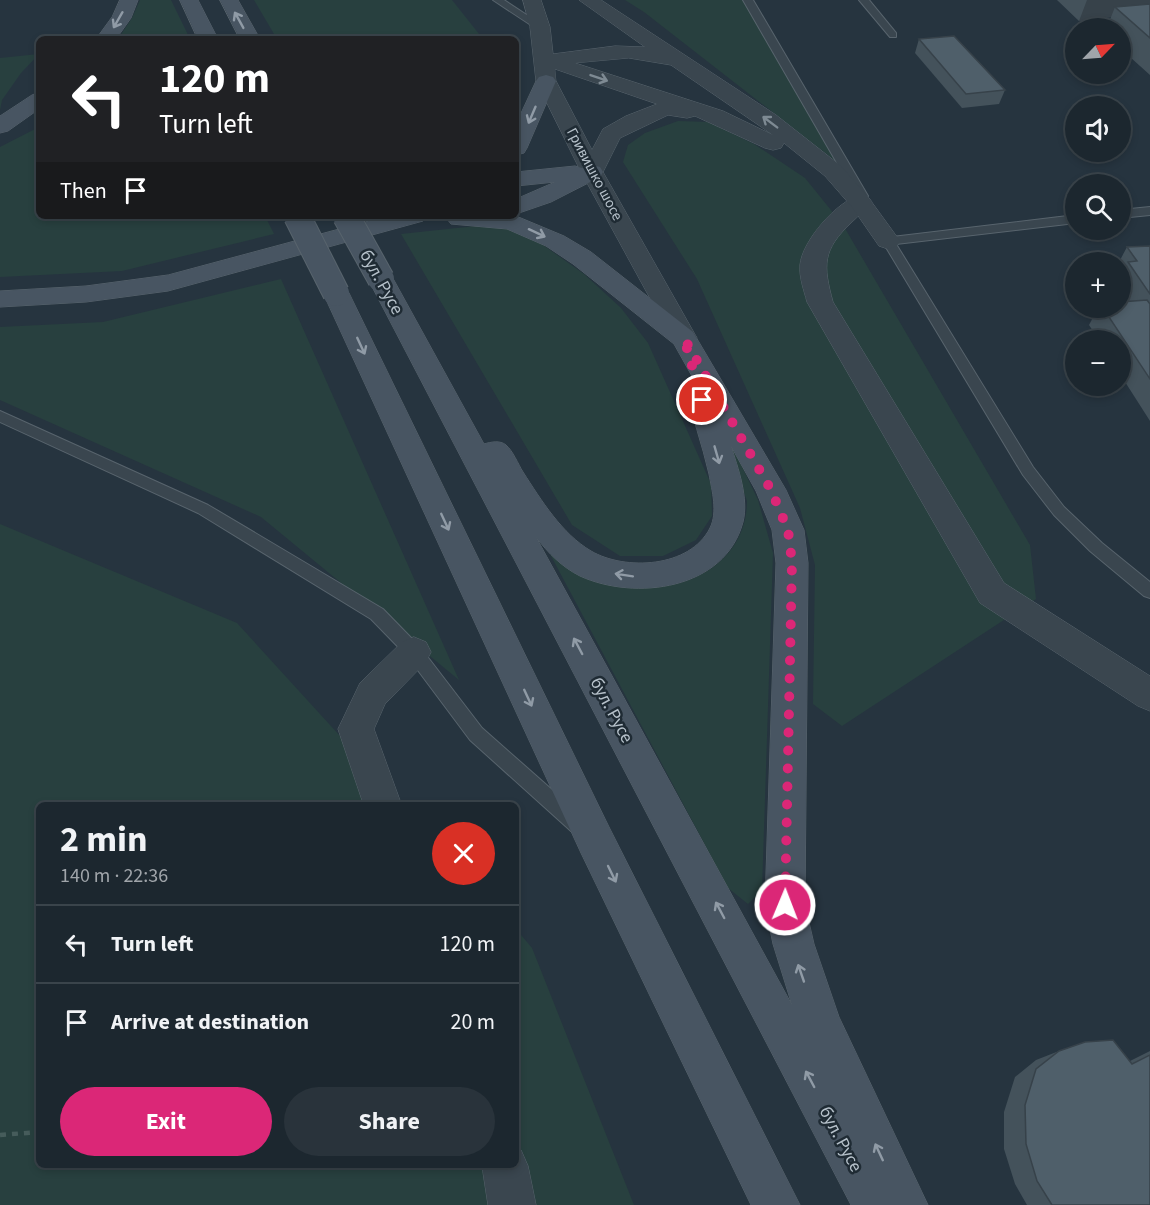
<!DOCTYPE html>
<html lang="en">
<head>
<meta charset="utf-8">
<style>
  :root { --surface:#1c272f; --page:#29333b; --text:#f1f3f6; --muted:#a0a5aa; --line:#3a444b; --accent:#db2777 }
  body { margin:0; font-family:"Source Sans 3",sans-serif; background:var(--page); color:var(--text); height:100vh; display:flex; flex-direction:column; font-size:22px; white-space:nowrap }
  * { box-sizing:border-box; margin:0 }
  p { font-size:20px; color:var(--muted) }
  .icon { flex:none; width:33px; height:33px; fill:none; stroke:currentColor; stroke-width:2; stroke-linecap:round; stroke-linejoin:round }
  .map { position:relative; flex:1; overflow:hidden }
  .panel { position:absolute; left:36px; top:802px; width:483px; height:366px; display:flex; flex-direction:column; background:var(--surface); border-radius:9px; box-shadow:0 3px 9px #0003,0 0 0 2px var(--line) }
  .panel>* { flex:none }
  .guide { position:absolute; left:36px; top:36px; width:483px; height:183px; border-radius:9px; box-shadow:0 3px 9px #0003,0 0 0 2px var(--line); background:#202124; color:#fff; overflow:hidden }
  .needle { width:39px; rotate:65deg }
  .controls { position:absolute; left:1065px; top:18px; display:grid; gap:12px }
  .controls a { display:grid; place-items:center; width:66px; height:66px; border-radius:50%; background:var(--surface); box-shadow:0 3px 9px #0003,0 0 0 2px var(--line); font-size:30px }
  .pin { position:absolute; display:grid; place-items:center; width:51px; height:51px; color:#fff; margin:-26px; border:3px solid #fff; border-radius:50%; box-shadow:0 2px 6px #0007 }
  .me { position:absolute; width:66px; margin:-33px; rotate:1deg; stroke-linejoin:round; filter:drop-shadow(0 0 4px #0008) }
  .turn { display:flex; align-items:center; gap:21px; height:126px; padding:0 24px; font-size:27px }
  .turn .icon { width:78px; height:78px; stroke-width:2.5 }
  .turn b { display:block; font-size:42px; line-height:51px }
  .then { display:flex; align-items:center; height:57px; padding:0 24px; background:#0003; gap:12px; font-size:22px }
  .round { display:grid; place-items:center; flex:none; width:63px; height:63px; border-radius:32px; background:var(--page) }
  .summary { display:flex; align-items:center; justify-content:space-between; height:102px; padding:0 24px }
  h1 { font-size:36px; font-weight:700; line-height:45px }
  .cta { display:flex; gap:12px; margin-top:auto; padding:12px 24px }
  .cta a { flex:1; height:69px; border-radius:36px; background:var(--accent); color:#fff; font-size:24px; font-weight:700; line-height:69px; text-align:center }
  .cta a+a { background:var(--page); color:var(--text) }
  ul { padding:0; list-style:none }
  li { display:flex; align-items:center; gap:18px; height:78px; padding:0 24px; border-top:2px solid var(--line) }
  li div { flex:1 }
  li b { display:block; font-size:22px }
  li em { font-style:normal }
  .map>svg:first-child { display:block }
  .green { fill:#28403f }
  .lines { fill:none; stroke-linecap:round; stroke-linejoin:round }
  .service-casing { stroke:#58646d; stroke-width:2 }
  .minor-casing { stroke:#58646d; stroke-width:1 }
  .tertiary-casing { stroke:#58646d; stroke-width:1 }
  .secondary-casing { stroke:#58646d; stroke-width:1 }
  .path { stroke:#465c5b; stroke-width:4.5; stroke-dasharray:6 6; stroke-linecap:butt }
  .service { fill:#3a464f; fill-rule:evenodd }
  .minor { fill:#3a464f; fill-rule:evenodd }
  .tertiary { fill:#3a464f; fill-rule:evenodd }
  .secondary { fill:#485562; fill-rule:evenodd }
  .secondary-bridge-casing { stroke:#58646d; stroke-width:28; stroke-linecap:butt }
  .secondary-bridge { stroke:#485562; stroke-width:26 }
  .wall { fill:#44525b }
  .shaded-wall { fill:#37424a }
  .building { fill:#4f5f6a; stroke:#37424a; stroke-width:1.5 }
  .oneway { stroke:#909ba6 }
  .oneway2 { stroke:#7e8a93 }
  .route { stroke:#db2777; stroke-width:10; stroke-dasharray:0 18 }
  .labels { text-anchor:middle; stroke-width:5; stroke-linejoin:round; paint-order:stroke }
  .far-street-label { font-size:15px; fill:#b6c1ca; stroke:#1f2b34 }
  .street-label { font-size:18px; fill:#b6c1ca; stroke:#1f2b34 }
</style>
</head>
<body>
<div class="map">
<svg width="1150" height="1205" viewBox="0 0 1150 1205">
  <rect width="100%" height="100%" fill="#26343f"/>
  <g class="green">
    <path d="M 140,0 L 171,0 L 190,39 L 118,39 L 132,18 Z"/>
    <path d="M 254,0 L 452,0 L 483,39 L 277,39 Z"/>
    <path d="M 625,0 L 746,0 L 838,163 L 644,12 Z"/>
    <path d="M 39,54 L 21,73 L 2,100 L 0,110 L 0,58 Z"/>
    <path d="M 678,121 L 708,122 L 754,144 L 805,178 L 843,225 L 1030,545 L 1036,599 L 842,726 L 813,704 L 815,565 L 800,508 L 697,279 L 623,162 L 628,145 L 645,133 Z"/>
    <path d="M 39,127 L 39,216 L 265,216 L 274,234 L 122,271 L 0,277 L 0,147 Z"/>
    <path d="M 485,225 L 512,229 L 536,240 L 584,274 L 621,308 L 648,343 L 711,484 L 712,516 L 696,540 L 663,556 L 620,556 L 572,525 L 401,234 Z"/>
    <path d="M 281,279 L 459,680 L 261,517 L 0,400 L 0,327 L 103,322 Z"/>
    <path d="M 711,402 L 758,500 L 773,553 L 762,890 L 748,904 L 728,888 L 550,554 C 556,558 562,564 569,567 C 583,573 630,587 644,587 C 697,589 747,556 747,501 Z"/>
    <path d="M 0,524 L 237,623 L 403,805 L 39,806 L 39,1166 L 516,1166 L 516,929 L 532,948 L 634,1205 L 0,1205 Z"/>
  </g>
  <g class="lines">
    <defs>
      <g id="service">
        <path d="M 493,0 L 504,0 L 545,27 L 537,29 Z"/>
        <path d="M 743,0 L 753,0 L 868,196 L 866,198 L 862,200 L 856,196 Z"/>
        <path d="M 859,0 L 869,0 L 896,33 L 896,37 L 890,37 Z"/>
        <path d="M 1150,207 L 1150,215 L 1120,218 L 1120,210 Z"/>
        <path d="M 1076,215 L 1076,223 L 896,244 L 1033,467 L 1064,507 L 1102,543 L 1150,582 L 1150,598 L 1144,596 L 1090,551 L 1054,515 L 1023,475 L 875,229 L 881,225 L 885,226 L 892,237 Z"/>
        <path d="M 0,411 L 208,505 L 383,609 L 420,647 L 482,728 L 585,819 L 588,825 L 585,831 L 578,834 L 571,831 L 470,740 L 408,657 L 371,619 L 198,513 L 0,422 Z"/>
      </g>
      <g id="minor">
        <path d="M 860,195 L 868,197 L 872,202 C 866,210 859,215 852,222 C 822,250 823,265 833,302 L 1004,583 L 1150,676 L 1150,711 L 1138,706 L 980,603 L 807,302 C 804,290 799,278 800,265 C 802,241 837,201 860,195 Z"/>
        <path d="M 414,637 L 426,642 L 431,652 L 426,662 L 385,704 L 374,729 L 402,806 L 364,806 L 338,729 L 360,683 L 402,642 Z"/>
        <path d="M 516,1147 L 521,1150 L 528,1166 L 536,1205 L 488,1205 L 482,1166 L 516,1166 Z"/>
      </g>
      <path id="tertiary" d="M 523,0 L 541,0 L 550,27 L 553,54 L 615,46 L 645,47 L 579,0 L 601,0 L 776,115 L 841,166 L 868,197 L 900,241 L 897,246 L 888,249 L 879,246 L 852,207 L 825,176 L 784,143 L 781,148 L 773,150 L 765,148 L 695,116 L 687,118 L 668,115 L 620,138 L 603,172 L 697,338 L 693,344 L 684,347 L 675,344 L 581,172 L 536,81 L 530,27 ZM 629,58 L 671,65 L 773,135 L 723,111 L 575,63 ZM 555,69 L 657,104 L 626,116 L 603,129 L 592,150 L 556,81 Z"/>
      <g id="secondary">
        <path d="M 120,0 L 138,0 L 131,18 L 116,39 L 96,39 L 112,17 Z"/>
        <path d="M 180,0 L 198,0 L 218,39 L 198,39 Z"/>
        <path d="M 220,0 L 238,0 L 260,39 L 240,39 Z"/>
        <path d="M 546,75 L 553,77 L 556,81 L 527,148 L 524,153 L 516,155 L 516,124 L 536,81 L 539,77 Z"/>
        <path d="M 39,93 L 39,109 L 8,131 L 0,133 L 0,116 L 32,95 Z"/>
        <path d="M 592,165 L 600,167 L 603,172 L 600,177 L 551,202 L 516,214 L 516,199 L 555,182 L 516,186 L 516,172 L 575,166 L 582,168 Z"/>
        <path d="M 388,216 L 427,216 L 423,221 L 168,291 L 86,302 L 0,307 L 0,291 L 86,286 L 168,275 Z"/>
        <path d="M 449,216 L 516,216 L 564,236 L 591,252 L 693,332 L 786,490 L 804,530 L 808,563 L 805,905 L 814,944 L 839,1017 L 928,1205 L 851,1205 L 368,279 L 372,273 L 381,271 L 390,273 L 484,444 C 491,442 500,440 506,445 C 513,451 518,464 523,472 C 541,500 562,534 591,551 C 625,571 690,568 710,528 C 718,512 712,491 709,474 C 702,444 692,415 684,386 L 688,379 L 693,378 L 674,344 L 573,264 L 546,246 L 507,229 L 451,224 L 447,219 ZM 731,446 L 756,491 L 772,530 L 776,563 L 765,905 L 773,944 L 792,1005 L 536,537 C 548,553 562,567 580,576 C 635,601 725,590 743,522 C 749,498 738,468 731,446 Z"/>
        <path d="M 336,285 L 345,287 L 349,293 L 609,827 L 800,1205 L 751,1205 L 581,853 L 323,293 L 327,287 Z"/>
      </g>
    </defs>
    <use href="#service" class="service-casing"/>
    <use href="#minor" class="minor-casing"/>
    <use href="#tertiary" class="tertiary-casing"/>
    <use href="#secondary" class="secondary-casing"/>
    <path class="path" d="M 0,1135 L 39,1132"/>
    <use href="#service" class="service"/>
    <use href="#minor" class="minor"/>
    <use href="#tertiary" class="tertiary"/>
    <use href="#secondary" class="secondary"/>
    <defs>
      <g id="secondary-bridge">
        <path d="M 297,216 L 336,293"/>
        <path d="M 346,216 L 381,279"/>
      </g>
    </defs>
    <use href="#secondary-bridge" class="secondary-bridge-casing"/>
    <use href="#secondary-bridge" class="secondary-bridge"/>
  </g>
  <g class="wall">
    <path d="M 1057,0 L 1150,0 L 1150,75 L 1120,48 L 1120,28 L 1106,28 L 1111,17 L 1079,21 Z"/>
    <path d="M 919,39 L 1005,90 L 999,104 L 962,108 L 915,53 Z"/>
    <path d="M 1150,246 L 1150,421 L 1120,374 L 1120,340 L 1099,340 L 1089,325 L 1098,308 L 1120,308 L 1122,302 L 1120,300 L 1120,262 L 1119,262 L 1127,247 Z"/>
    <path d="M 1059,1051 L 1130,1061 L 1150,1051 L 1150,1205 L 1027,1205 L 1015,1184 L 1004,1149 L 1004,1112 L 1015,1077 L 1036,1060 Z"/>
  </g>
  <path class="shaded-wall" d="M 1087,0 L 1150,0 L 1150,12 L 1115,7 L 1111,17 L 1079,21 Z"/>
  <g class="building">
    <path d="M 1150,4 L 1150,38 L 1115,7 Z"/>
    <path d="M 954,36 L 1005,90 L 966,94 L 919,39 Z"/>
    <path d="M 1150,246 L 1150,294 L 1128,262 L 1137,261 L 1127,247 Z"/>
    <path d="M 1147,300 L 1150,304 L 1150,379 L 1103,308 L 1120,308 L 1120,302 Z"/>
    <path d="M 1113,1040 L 1132,1064 L 1150,1055 L 1150,1205 L 1052,1205 L 1037,1181 L 1026,1144 L 1025,1105 L 1036,1069 L 1059,1051 L 1085,1042 Z"/>
  </g>
  <defs><path id="oneway-shaft" d="M-6 0H5M1.5-3L5.5 0L1.5 3" fill="none" stroke-width="1.6" stroke-linecap="round" stroke-linejoin="round" transform="scale(1.5)"/></defs>
  <g class="oneway">
    <use href="#oneway-shaft" transform="translate(118 20) rotate(120)"/>
    <use href="#oneway-shaft" transform="translate(239 20) rotate(-119)"/>
    <use href="#oneway-shaft" transform="translate(532 115) rotate(113)"/>
    <use href="#oneway-shaft" transform="translate(537 233) rotate(25)"/>
    <use href="#oneway-shaft" transform="translate(361 346) rotate(65)"/>
    <use href="#oneway-shaft" transform="translate(717 455) rotate(74)"/>
    <use href="#oneway-shaft" transform="translate(445 522) rotate(65)"/>
    <use href="#oneway-shaft" transform="translate(624 575) rotate(-171)"/>
    <use href="#oneway-shaft" transform="translate(578 646) rotate(-118)"/>
    <use href="#oneway-shaft" transform="translate(528 698) rotate(65)"/>
    <use href="#oneway-shaft" transform="translate(612 874) rotate(64)"/>
    <use href="#oneway-shaft" transform="translate(720 910) rotate(-118)"/>
    <use href="#oneway-shaft" transform="translate(801 973) rotate(-109)"/>
    <use href="#oneway-shaft" transform="translate(810 1079) rotate(-118)"/>
    <use href="#oneway-shaft" transform="translate(879 1152) rotate(-115)"/>
  </g>
  <g class="oneway2">
    <use href="#oneway-shaft" transform="translate(599 78) rotate(19)"/>
    <use href="#oneway-shaft" transform="translate(770 122) rotate(-143)"/>
  </g>
  <g class="lines">
    <path class="route" d="M 702,400 L 684,338 L 771,490 L 788,530 L 792,562 L 785,905"/>
  </g>
  <g class="labels">
    <g class="far-street-label">
      <text transform="translate(595 174) rotate(62)" y="5">Гривишко шосе</text>
    </g>
    <g class="street-label">
      <text transform="translate(382 282) rotate(61)" y="6">бул. Русе</text>
      <text transform="translate(612 710) rotate(62)" y="6">бул. Русе</text>
      <text transform="translate(841 1139) rotate(62)" y="6">бул. Русе</text>
    </g>
  </g>
</svg>
<div class="controls">
<a><svg class="needle" viewBox="-14 -14 28 28"><path d="M0-13l5 13h-10z" fill="#e53935"/><path d="M0 13l5-13h-10z" fill="#a0a5aa"/></svg></a>
<a><svg class="icon" aria-label="sound" viewBox="0 0 24 24"><path d="M4 9h4l5-4v14l-5-4H4zM17 9q2 3 0 6"/></svg></a>
<a><svg class="icon" aria-label="search" viewBox="0 0 24 24"><circle cx="10" cy="10" r="6"/><path d="M15 15l6 6"/></svg></a>
<a>+</a>
<a>−</a>
</div>
<div class="pin" style="left:702px;top:400px;background:#d93025"><svg class="icon" aria-label="arrive" viewBox="0 0 24 24"><path d="M6 21V4h12l-3 4 3 4H6"/></svg></div>
<svg class="me" style="left:785px;top:905px" viewBox="-20 -20 40 40"><circle r="17" fill="#db2777" stroke="#fff" stroke-width="3"/><path d="M0-11L8 9 0 5-8 9z" fill="#fff"/></svg>
<div class="guide">
<div class="turn"><svg class="icon" aria-label="left" viewBox="0 0 24 24"><path d="M17 20v-9H6M10 6l-5 5 5 5"/></svg><div><b>120 m</b>Turn left</div></div>
<div class="then">Then<svg class="icon" aria-label="arrive" viewBox="0 0 24 24"><path d="M6 21V4h12l-3 4 3 4H6"/></svg></div>
</div>
<section class="panel">
<div class="summary"><div><h1>2 min</h1><p>140 m · 22:36</p></div><a class="round" style="background:#d93025;color:#fff"><svg class="icon" aria-label="close" viewBox="0 0 24 24"><path d="M6 6l12 12M18 6L6 18"/></svg></a></div>
<ul>
<li><svg class="icon" aria-label="left" viewBox="0 0 24 24"><path d="M17 20v-9H6M10 6l-5 5 5 5"/></svg><div><b>Turn left</b></div><em>120 m</em></li>
<li><svg class="icon" aria-label="arrive" viewBox="0 0 24 24"><path d="M6 21V4h12l-3 4 3 4H6"/></svg><div><b>Arrive at destination</b></div><em>20 m</em></li>
</ul>
<div class="cta"><a>Exit</a><a>Share</a></div>
</section>
</div>
</body>
</html>
